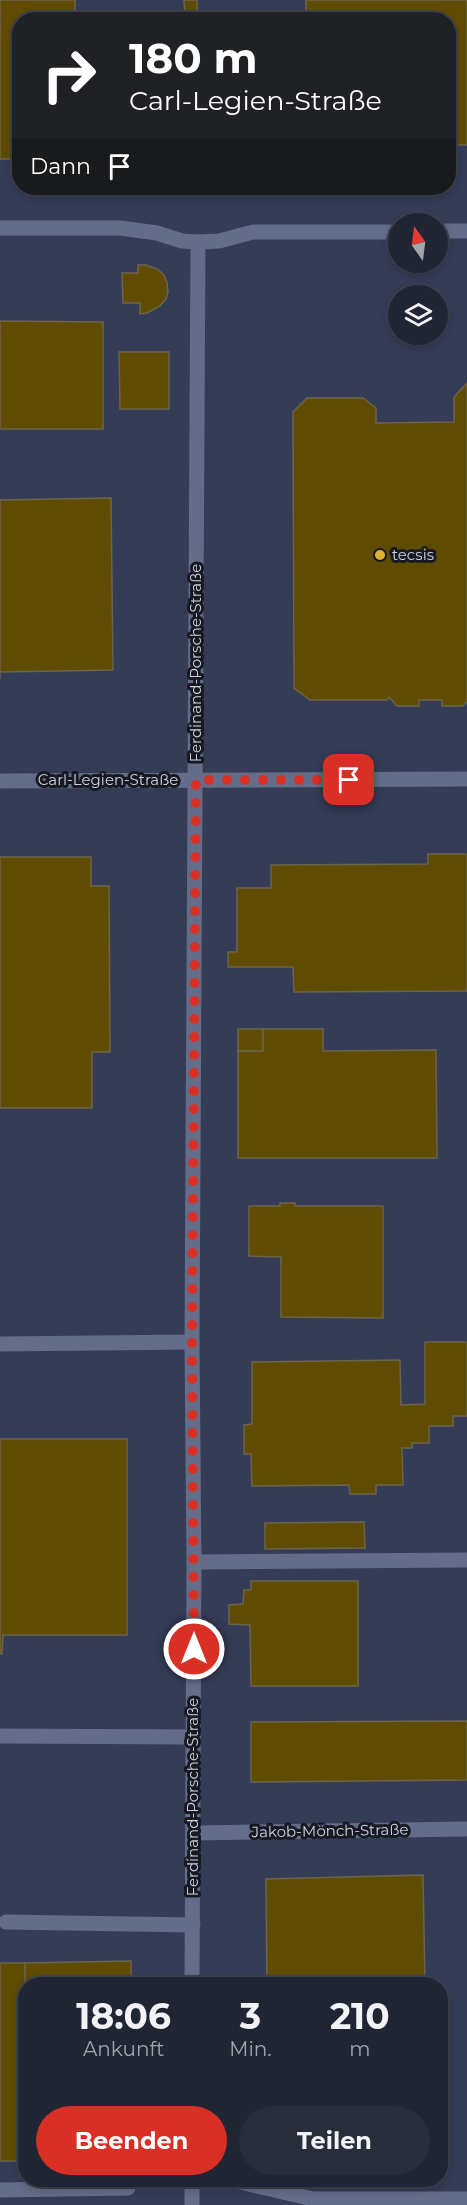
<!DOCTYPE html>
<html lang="de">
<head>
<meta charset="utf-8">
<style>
  :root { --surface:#202534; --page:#282d3c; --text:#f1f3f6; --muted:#a2a5ac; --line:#3d424f; --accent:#d93025 }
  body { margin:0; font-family:Montserrat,sans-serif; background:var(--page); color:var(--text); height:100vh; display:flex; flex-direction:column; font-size:22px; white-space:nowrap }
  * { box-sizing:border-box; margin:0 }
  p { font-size:20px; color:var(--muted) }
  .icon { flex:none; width:33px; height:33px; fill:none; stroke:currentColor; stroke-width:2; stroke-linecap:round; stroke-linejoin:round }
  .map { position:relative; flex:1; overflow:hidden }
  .drawer { position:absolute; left:18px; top:1977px; width:430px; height:210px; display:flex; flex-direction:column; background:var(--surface); border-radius:24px; box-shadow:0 3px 9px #0003,0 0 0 2px var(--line) }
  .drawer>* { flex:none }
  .hud { position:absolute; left:12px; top:12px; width:444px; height:183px; border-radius:24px; box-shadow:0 3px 9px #0003,0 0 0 2px var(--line); background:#202124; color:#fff; overflow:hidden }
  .needle { width:39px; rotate:346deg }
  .buttons { position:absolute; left:388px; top:213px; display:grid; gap:12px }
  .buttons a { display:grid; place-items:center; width:60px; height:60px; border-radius:50%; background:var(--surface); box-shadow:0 3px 9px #0003,0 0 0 2px var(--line); font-size:30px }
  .pin { position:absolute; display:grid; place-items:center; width:51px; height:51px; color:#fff; margin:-26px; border-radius:12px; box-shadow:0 3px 9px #0006 }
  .me { position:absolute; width:66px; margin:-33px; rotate:0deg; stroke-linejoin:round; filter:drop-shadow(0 0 4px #0008) }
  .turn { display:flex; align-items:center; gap:21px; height:126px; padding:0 18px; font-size:27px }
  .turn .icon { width:78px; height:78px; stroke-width:2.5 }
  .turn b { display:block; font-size:42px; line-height:51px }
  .then { display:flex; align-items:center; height:57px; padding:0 18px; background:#0003; gap:12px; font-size:22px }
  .eta { display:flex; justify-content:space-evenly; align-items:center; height:102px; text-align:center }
  .eta b { font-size:36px; font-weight:700; line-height:42px }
  .button { display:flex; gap:12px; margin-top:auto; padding:12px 18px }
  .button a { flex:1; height:69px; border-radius:36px; background:var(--accent); color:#fff; font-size:24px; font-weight:700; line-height:69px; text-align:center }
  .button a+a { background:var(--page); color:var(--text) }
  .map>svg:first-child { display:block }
  .built { fill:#353c56; fill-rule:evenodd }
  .building { fill:#604b03; stroke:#6c634b; stroke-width:1.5 }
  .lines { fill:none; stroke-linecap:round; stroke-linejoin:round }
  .minor { stroke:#636c89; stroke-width:15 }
  .route { stroke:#d93025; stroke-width:10; stroke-dasharray:0 18 }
  .poi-dot { fill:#dbb233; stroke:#171a23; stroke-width:2 }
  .labels { text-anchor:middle; stroke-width:6; stroke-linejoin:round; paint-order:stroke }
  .poi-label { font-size:15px; fill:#cdd1de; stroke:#171a23; text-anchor:start }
  .street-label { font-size:15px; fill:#cdd1de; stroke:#171a23 }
</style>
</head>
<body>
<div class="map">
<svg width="467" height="2205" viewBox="0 0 467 2205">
  <rect width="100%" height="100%" fill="#2b3146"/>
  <path class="built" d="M 0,0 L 467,0 L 467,2205 L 0,2205 ZM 20,20 L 448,20 L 448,188 L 20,188 ZM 399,224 L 438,224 L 438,262 L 399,262 ZM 399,296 L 438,296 L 438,334 L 399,334 ZM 26,1984 L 441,1984 L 441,2180 L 26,2180 Z"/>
  <g class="building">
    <path d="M 0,0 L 75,0 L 75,20 L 20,20 L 20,159 L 0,159 Z"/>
    <path d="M 184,0 L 197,0 L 197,17 L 185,17 Z"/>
    <path d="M 306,0 L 467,0 L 467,145 L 448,145 L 448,20 L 306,20 Z"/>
    <path d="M 184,12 L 185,17 L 197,17 L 197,12 L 228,20 L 153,20 Z"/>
    <path d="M 138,265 L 146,265 L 157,269 L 164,275 L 167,283 L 168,292 L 166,299 L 160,306 L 147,313 L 140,314 L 140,303 L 123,303 L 122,273 L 138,273 Z"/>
    <path d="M 0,321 L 103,322 L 103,429 L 0,429 Z"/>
    <path d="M 119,352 L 169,352 L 169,409 L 120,409 Z"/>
    <path d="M 467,383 L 467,701 L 463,706 L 442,706 L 442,700 L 419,700 L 419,706 L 397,706 L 389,697 L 387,700 L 310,700 L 294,688 L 293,412 L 307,398 L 363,398 L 376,408 L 376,423 L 454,422 L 454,397 Z"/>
    <path d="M 111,498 L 113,670 L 0,672 L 0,679 L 0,500 Z"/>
    <path d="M 428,854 L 467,854 L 467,991 L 294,992 L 293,967 L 228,967 L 228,952 L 237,952 L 237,888 L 271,888 L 271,865 L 428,864 Z"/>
    <path d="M 0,857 L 91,857 L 91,886 L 109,886 L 110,1052 L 92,1052 L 92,1108 L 0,1108 Z"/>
    <rect x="238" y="1029" width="25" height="22"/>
    <path d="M 263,1029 L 323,1029 L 323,1051 L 436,1050 L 437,1158 L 238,1158 L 238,1051 L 263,1051 Z"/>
    <path d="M 280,1203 L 295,1203 L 295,1206 L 383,1206 L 383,1318 L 281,1317 L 281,1257 L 249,1256 L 249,1206 L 280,1206 Z"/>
    <path d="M 425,1342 L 467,1342 L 467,1416 L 453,1416 L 453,1426 L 429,1426 L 429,1443 L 412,1443 L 412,1448 L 402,1448 L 403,1485 L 376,1485 L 376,1494 L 350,1494 L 349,1485 L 252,1486 L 251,1454 L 244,1454 L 244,1425 L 252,1424 L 252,1362 L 400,1360 L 401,1405 L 425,1404 Z"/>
    <path d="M 0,1439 L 127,1439 L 127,1635 L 3,1635 L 2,1654 L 0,1654 Z"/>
    <path d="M 364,1522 L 365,1548 L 265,1549 L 265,1523 Z"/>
    <path d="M 251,1581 L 358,1581 L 358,1686 L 251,1686 L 250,1625 L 229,1624 L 229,1605 L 243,1604 L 244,1590 L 251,1590 Z"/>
    <path d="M 467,1721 L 467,1780 L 251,1782 L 251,1722 Z"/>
    <path d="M 423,1875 L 425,1984 L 267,1984 L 266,1879 Z"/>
    <path d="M 131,1961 L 131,1984 L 26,1984 L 25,2161 L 25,1963 Z"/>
    <rect x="0" y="1963" width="25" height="198"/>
    <path d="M 315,2180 L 427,2180 L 427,2184 L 315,2188 Z"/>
  </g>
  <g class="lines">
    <g class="minor">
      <path d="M 0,228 L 120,228 L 157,233 L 182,241 L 198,242 L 219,241 L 253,232 L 399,232"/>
      <path d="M 438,231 L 467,231"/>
      <path d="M 0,781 L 467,779"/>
      <path d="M 0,1344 L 192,1342"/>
      <path d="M 194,1562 L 467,1560"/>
      <path d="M 0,1736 L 193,1737"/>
      <path d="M 193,1833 L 467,1829"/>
      <path d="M 6,1922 L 193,1925"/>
      <path d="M 192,1984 L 194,1562 L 192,1342 L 198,242"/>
      <path d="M 192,2181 L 236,2181 L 313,2199 L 467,2199"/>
      <path d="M 0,2190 L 128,2188"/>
      <path d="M 192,2205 L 192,2180"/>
    </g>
  </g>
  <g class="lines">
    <path class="route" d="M 194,1649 L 192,1342 L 196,780 L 349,780"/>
  </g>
  <circle class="poi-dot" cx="380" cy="555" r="6"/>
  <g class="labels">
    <g class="poi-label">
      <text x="392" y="560">tecsis</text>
    </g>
    <g class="street-label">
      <text transform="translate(196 663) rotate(-90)" y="5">Ferdinand-Porsche-Straße</text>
      <text x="108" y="785">Carl-Legien-Straße</text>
      <text transform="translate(193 1797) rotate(-90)" y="5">Ferdinand-Porsche-Straße</text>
      <text transform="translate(330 1831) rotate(-1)" y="5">Jakob-Mönch-Straße</text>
    </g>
  </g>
</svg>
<div class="buttons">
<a><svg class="needle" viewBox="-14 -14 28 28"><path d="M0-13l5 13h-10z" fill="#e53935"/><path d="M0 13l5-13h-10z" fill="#a2a5ac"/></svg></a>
<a><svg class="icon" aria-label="layers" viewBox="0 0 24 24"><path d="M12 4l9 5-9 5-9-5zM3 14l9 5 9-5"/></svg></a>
</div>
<div class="pin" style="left:349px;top:780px;background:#d93025"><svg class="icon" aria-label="arrive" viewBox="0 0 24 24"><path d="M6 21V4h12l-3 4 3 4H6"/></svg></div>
<svg class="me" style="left:194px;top:1649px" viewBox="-20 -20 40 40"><circle r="17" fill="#d93025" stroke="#fff" stroke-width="3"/><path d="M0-11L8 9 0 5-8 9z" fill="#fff"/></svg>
<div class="hud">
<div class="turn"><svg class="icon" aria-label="right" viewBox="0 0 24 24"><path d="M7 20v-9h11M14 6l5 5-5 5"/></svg><div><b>180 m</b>Carl-Legien-Straße</div></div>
<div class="then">Dann<svg class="icon" aria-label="arrive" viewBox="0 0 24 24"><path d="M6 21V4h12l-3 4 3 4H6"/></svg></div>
</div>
<section class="drawer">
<div class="eta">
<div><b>18:06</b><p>Ankunft</p></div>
<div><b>3</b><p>Min.</p></div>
<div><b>210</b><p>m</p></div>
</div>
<div class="button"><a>Beenden</a><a>Teilen</a></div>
</section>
</div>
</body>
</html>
